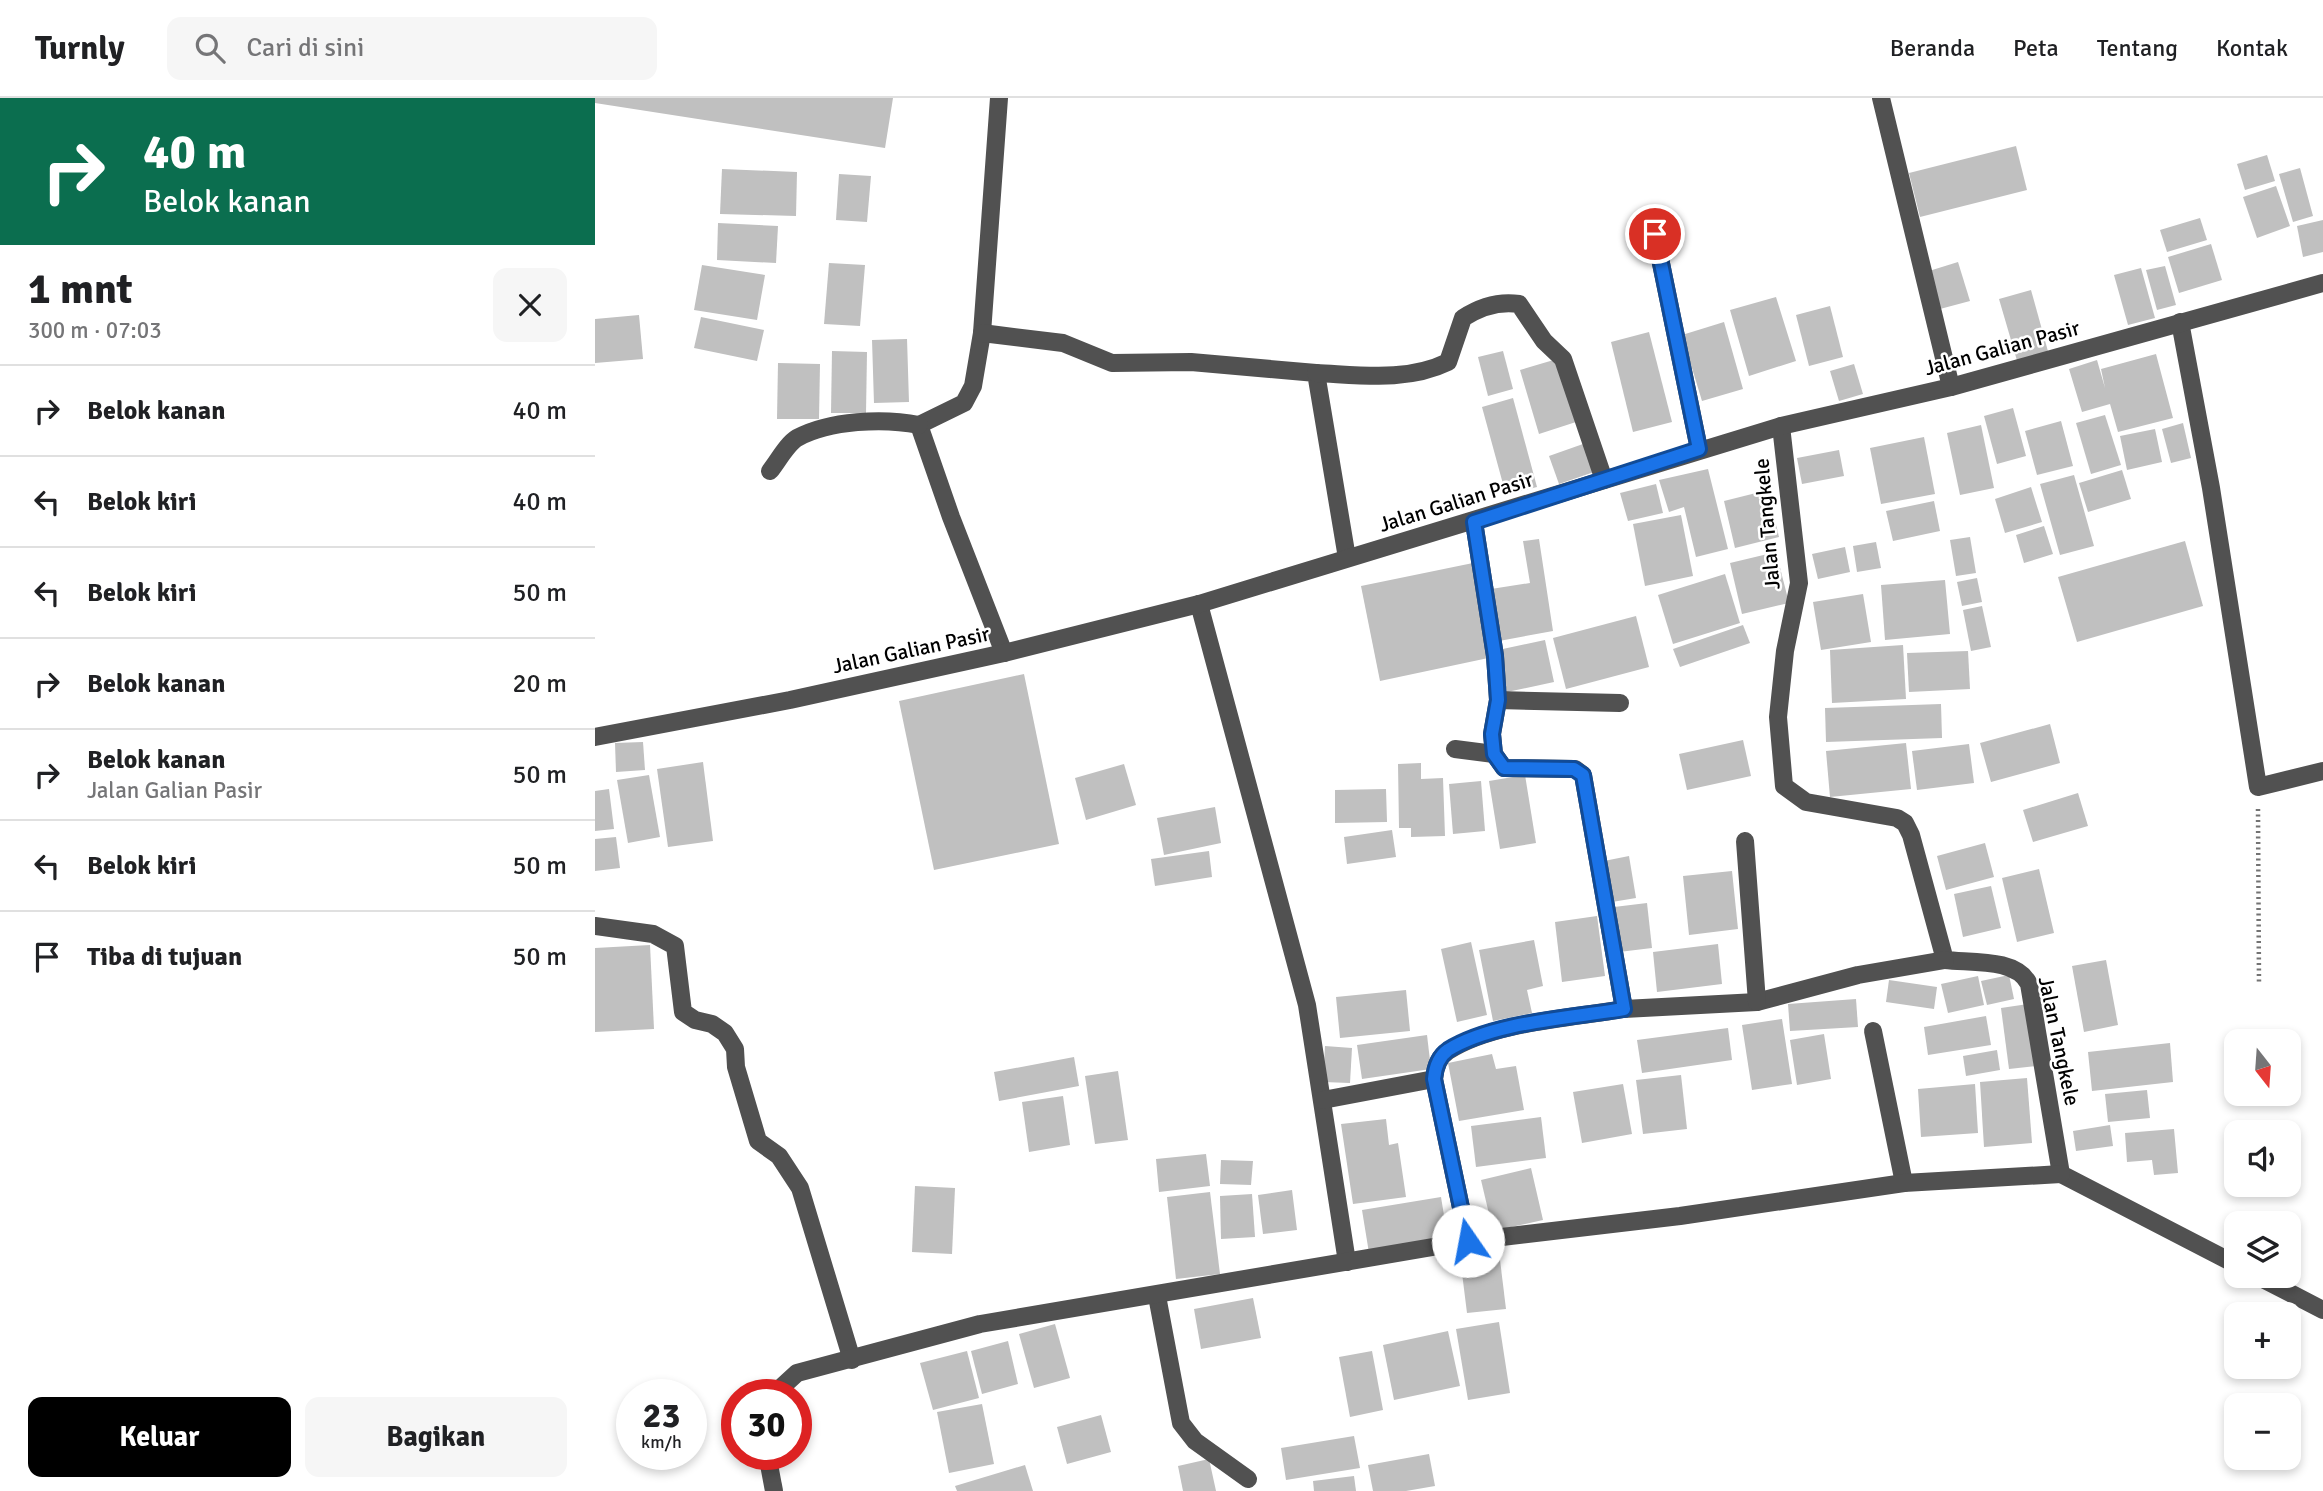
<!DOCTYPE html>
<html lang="id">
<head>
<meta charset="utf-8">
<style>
  :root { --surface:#fff; --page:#f6f6f6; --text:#202124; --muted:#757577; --line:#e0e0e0; --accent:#000 }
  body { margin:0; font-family:Signika,sans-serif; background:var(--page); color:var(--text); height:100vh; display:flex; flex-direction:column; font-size:26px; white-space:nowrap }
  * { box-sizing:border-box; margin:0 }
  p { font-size:23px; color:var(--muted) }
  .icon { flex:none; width:38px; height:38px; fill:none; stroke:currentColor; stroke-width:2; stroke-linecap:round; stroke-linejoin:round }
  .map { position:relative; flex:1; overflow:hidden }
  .side { display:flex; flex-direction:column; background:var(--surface); width:595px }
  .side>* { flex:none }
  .top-card { background:#0b6e4f; color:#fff; overflow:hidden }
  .needle { width:46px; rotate:163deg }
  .tools { position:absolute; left:1629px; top:931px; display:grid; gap:14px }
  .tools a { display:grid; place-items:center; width:77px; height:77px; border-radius:14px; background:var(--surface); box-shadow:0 4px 10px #0003; font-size:35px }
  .speed { position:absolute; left:21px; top:1281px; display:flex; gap:14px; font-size:35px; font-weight:700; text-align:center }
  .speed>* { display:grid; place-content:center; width:91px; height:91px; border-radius:50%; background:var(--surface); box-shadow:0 4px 10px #0003; line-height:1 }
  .speed small { font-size:18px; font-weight:400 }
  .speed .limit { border:10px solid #d22; background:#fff; color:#111 }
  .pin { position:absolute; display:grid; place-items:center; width:60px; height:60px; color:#fff; margin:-30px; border:4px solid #fff; border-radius:50%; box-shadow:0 2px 7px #0007 }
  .me { position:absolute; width:77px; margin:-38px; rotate:348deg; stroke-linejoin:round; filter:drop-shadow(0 0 5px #0008) }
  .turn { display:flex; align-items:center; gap:24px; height:147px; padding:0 28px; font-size:32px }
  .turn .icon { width:91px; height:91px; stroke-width:2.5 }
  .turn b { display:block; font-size:49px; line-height:60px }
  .round { display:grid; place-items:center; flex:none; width:74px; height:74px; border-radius:14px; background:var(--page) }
  .head { display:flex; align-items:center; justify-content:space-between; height:119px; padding:0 28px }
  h1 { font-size:42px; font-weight:700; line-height:52px }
  .primary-button { display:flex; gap:14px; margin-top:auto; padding:14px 28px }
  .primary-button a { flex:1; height:80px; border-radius:14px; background:var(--accent); color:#fff; font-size:28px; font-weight:700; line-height:80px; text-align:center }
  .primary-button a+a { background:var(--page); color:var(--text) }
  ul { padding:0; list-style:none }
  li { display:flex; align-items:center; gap:21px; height:91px; padding:0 28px; border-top:2px solid var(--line) }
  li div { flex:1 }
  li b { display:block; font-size:26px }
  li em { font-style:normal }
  header { display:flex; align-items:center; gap:42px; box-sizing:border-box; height:98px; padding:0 35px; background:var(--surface); border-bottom:2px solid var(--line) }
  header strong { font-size:33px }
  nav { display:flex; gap:38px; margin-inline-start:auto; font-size:24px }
  .search { width:490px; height:63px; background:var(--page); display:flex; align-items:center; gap:18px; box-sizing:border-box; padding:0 24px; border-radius:14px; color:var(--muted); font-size:26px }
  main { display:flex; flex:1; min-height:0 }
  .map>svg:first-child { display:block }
  .building { fill:#c0c0c0 }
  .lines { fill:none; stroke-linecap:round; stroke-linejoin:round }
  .path { stroke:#737373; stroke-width:4.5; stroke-dasharray:2 3.5; stroke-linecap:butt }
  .minor { stroke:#515151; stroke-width:18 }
  .route-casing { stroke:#114b97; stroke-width:18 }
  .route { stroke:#1a73e8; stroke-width:12 }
  .labels { text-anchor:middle; stroke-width:5; stroke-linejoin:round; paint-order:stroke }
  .street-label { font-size:21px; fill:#000; stroke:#fff }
</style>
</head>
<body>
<header>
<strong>Turnly</strong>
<div class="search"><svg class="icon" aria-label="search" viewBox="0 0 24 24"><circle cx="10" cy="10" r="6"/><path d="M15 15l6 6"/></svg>Cari di sini</div>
<nav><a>Beranda</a><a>Peta</a><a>Tentang</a><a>Kontak</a></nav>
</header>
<main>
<section class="side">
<div class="top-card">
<div class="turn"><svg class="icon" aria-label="right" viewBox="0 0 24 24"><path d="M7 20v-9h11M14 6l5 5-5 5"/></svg><div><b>40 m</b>Belok kanan</div></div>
</div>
<div class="head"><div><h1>1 mnt</h1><p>300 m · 07:03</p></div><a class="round"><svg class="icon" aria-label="close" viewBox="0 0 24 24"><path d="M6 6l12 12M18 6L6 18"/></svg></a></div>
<ul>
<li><svg class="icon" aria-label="right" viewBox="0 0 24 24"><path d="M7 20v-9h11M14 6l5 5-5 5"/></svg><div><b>Belok kanan</b></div><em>40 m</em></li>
<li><svg class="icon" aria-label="left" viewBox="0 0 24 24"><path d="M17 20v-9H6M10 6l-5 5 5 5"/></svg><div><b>Belok kiri</b></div><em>40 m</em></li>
<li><svg class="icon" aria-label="left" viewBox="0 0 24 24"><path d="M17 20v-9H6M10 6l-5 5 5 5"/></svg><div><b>Belok kiri</b></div><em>50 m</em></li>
<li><svg class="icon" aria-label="right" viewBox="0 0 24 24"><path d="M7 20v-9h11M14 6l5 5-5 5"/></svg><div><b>Belok kanan</b></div><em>20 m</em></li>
<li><svg class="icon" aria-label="right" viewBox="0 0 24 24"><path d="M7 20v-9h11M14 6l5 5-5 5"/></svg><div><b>Belok kanan</b><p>Jalan Galian Pasir</p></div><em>50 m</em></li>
<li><svg class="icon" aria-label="left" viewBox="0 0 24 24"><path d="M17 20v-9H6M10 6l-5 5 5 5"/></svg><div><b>Belok kiri</b></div><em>50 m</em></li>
<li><svg class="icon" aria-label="arrive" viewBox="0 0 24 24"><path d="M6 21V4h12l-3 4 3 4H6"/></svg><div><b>Tiba di tujuan</b></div><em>50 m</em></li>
</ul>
<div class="primary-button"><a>Keluar</a><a>Bagikan</a></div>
</section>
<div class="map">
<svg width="1728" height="1393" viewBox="0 0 1728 1393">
  <rect width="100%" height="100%" fill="#fff"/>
  <g class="building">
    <path d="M 0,0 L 298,0 L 290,50 L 0,5 Z"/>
    <path d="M 1421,48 L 1432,92 L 1325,119 L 1314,75 Z"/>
    <path d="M 1672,57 L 1680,83 L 1650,92 L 1642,66 Z"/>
    <path d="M 1705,70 L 1718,118 L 1698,124 L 1684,76 Z"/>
    <path d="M 127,71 L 202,74 L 201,118 L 125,116 Z"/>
    <path d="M 244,76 L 276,78 L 272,124 L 241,122 Z"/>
    <path d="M 1681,88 L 1695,128 L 1662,140 L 1648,99 Z"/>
    <path d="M 1605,120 L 1612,142 L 1572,154 L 1565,132 Z"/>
    <path d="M 1728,122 L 1728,154 L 1708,159 L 1702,128 Z"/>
    <path d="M 123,125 L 183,128 L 181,165 L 122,162 Z"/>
    <path d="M 1616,146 L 1627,182 L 1584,195 L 1573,159 Z"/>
    <path d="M 1363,164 L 1375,203 L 1345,211 L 1334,173 Z"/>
    <path d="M 234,165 L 270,167 L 265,228 L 229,226 Z"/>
    <path d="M 107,167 L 170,177 L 162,222 L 99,212 Z"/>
    <path d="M 1570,168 L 1581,207 L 1562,212 L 1551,172 Z"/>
    <path d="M 1546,170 L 1560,220 L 1533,227 L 1519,177 Z"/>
    <path d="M 1436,192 L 1454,257 L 1423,266 L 1404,201 Z"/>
    <path d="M 1181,199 L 1201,263 L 1154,278 L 1135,212 Z"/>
    <path d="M 1235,208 L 1248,259 L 1214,268 L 1201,217 Z"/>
    <path d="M 44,217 L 48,261 L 0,265 L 0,221 Z"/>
    <path d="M 106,219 L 169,232 L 162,263 L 99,250 Z"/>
    <path d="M 1129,224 L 1148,291 L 1107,303 L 1087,237 Z"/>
    <path d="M 1054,234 L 1077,324 L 1038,334 L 1016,244 Z"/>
    <path d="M 312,241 L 314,304 L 279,305 L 277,242 Z"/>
    <path d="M 237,253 L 272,254 L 271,315 L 236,315 Z"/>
    <path d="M 908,253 L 918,291 L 893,298 L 883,259 Z"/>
    <path d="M 1561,256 L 1578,320 L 1523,334 L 1515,306 L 1487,314 L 1474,271 L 1502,262 L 1510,290 L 1506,271 Z"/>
    <path d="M 962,261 L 981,324 L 944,336 L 925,272 Z"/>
    <path d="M 183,265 L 225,266 L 224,321 L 182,321 Z"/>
    <path d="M 1259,266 L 1268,296 L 1244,303 L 1235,273 Z"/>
    <path d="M 918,300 L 942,389 L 911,397 L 887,309 Z"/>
    <path d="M 1418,310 L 1431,358 L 1402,366 L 1389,318 Z"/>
    <path d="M 1510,317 L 1526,367 L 1496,376 L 1481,325 Z"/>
    <path d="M 1466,323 L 1478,368 L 1442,377 L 1430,333 Z"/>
    <path d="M 1588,325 L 1596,360 L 1576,365 L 1567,331 Z"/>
    <path d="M 1386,327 L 1399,390 L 1365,397 L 1352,335 Z"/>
    <path d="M 1560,331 L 1567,364 L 1532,372 L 1525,338 Z"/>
    <path d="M 1329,339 L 1340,396 L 1286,406 L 1275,350 Z"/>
    <path d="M 988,346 L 999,374 L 964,386 L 954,358 Z"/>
    <path d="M 1244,352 L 1249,378 L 1207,386 L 1202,360 Z"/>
    <path d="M 1113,371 L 1133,451 L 1101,459 L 1089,409 L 1074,414 L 1064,382 Z"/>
    <path d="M 1527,372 L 1536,401 L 1493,414 L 1484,385 Z"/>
    <path d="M 1479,377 L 1499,448 L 1465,457 L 1445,386 Z"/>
    <path d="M 1061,386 L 1068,415 L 1033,423 L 1025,395 Z"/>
    <path d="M 1436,389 L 1447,424 L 1410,435 L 1400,401 Z"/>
    <path d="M 1173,392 L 1184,439 L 1140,450 L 1129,403 Z"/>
    <path d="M 1339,403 L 1345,433 L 1298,443 L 1291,413 Z"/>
    <path d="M 1086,417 L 1098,478 L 1050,488 L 1038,426 Z"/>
    <path d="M 1449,428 L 1458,456 L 1429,465 L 1421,437 Z"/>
    <path d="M 1375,439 L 1381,475 L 1361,478 L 1355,442 Z"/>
    <path d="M 944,441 L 958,533 L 904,543 L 896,491 L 935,485 L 928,443 Z"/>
    <path d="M 1590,443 L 1608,508 L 1482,544 L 1463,479 Z"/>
    <path d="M 1281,444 L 1286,470 L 1262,474 L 1258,448 Z"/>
    <path d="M 1250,449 L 1255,474 L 1223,481 L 1217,456 Z"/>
    <path d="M 1181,454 L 1194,505 L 1147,516 L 1135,465 Z"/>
    <path d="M 878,465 L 898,559 L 785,583 L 766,488 Z"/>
    <path d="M 1130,476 L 1145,525 L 1078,546 L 1063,497 Z"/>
    <path d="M 1382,480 L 1387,504 L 1367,508 L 1362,484 Z"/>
    <path d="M 1350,482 L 1355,536 L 1290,542 L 1286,487 Z"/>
    <path d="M 1268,496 L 1276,544 L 1226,552 L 1218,504 Z"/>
    <path d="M 1387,508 L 1396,549 L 1376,553 L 1368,512 Z"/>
    <path d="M 1041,518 L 1054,569 L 971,591 L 958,540 Z"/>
    <path d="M 1148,527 L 1155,545 L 1085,569 L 1078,551 Z"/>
    <path d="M 950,542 L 959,584 L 912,594 L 903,552 Z"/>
    <path d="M 1308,547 L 1311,601 L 1237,605 L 1235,552 Z"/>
    <path d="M 1373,553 L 1375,591 L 1314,594 L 1312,555 Z"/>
    <path d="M 429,576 L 464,746 L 339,772 L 304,603 Z"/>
    <path d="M 1346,606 L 1347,640 L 1231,644 L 1230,610 Z"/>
    <path d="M 1455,626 L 1465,665 L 1396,684 L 1385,645 Z"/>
    <path d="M 1148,642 L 1156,678 L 1092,692 L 1084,656 Z"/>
    <path d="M 48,644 L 50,672 L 21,674 L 20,645 Z"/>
    <path d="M 1311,645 L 1316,691 L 1235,699 L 1231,653 Z"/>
    <path d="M 1374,646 L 1379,685 L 1322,692 L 1317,653 Z"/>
    <path d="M 108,664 L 118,743 L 73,749 L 62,671 Z"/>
    <path d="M 826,665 L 826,681 L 848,680 L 850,738 L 816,739 L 816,730 L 804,730 L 803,666 Z"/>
    <path d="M 529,666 L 541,707 L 491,722 L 480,680 Z"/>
    <path d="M 54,677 L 65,739 L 33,745 L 22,682 Z"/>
    <path d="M 930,677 L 941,745 L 905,751 L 894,683 Z"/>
    <path d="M 886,683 L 890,733 L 858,736 L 854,686 Z"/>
    <path d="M 14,691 L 19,731 L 0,733 L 0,693 Z"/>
    <path d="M 791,691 L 792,724 L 740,725 L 740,692 Z"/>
    <path d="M 1483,695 L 1493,728 L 1438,744 L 1428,712 Z"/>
    <path d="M 620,709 L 626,745 L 569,757 L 562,720 Z"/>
    <path d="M 797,732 L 801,759 L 752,766 L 749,739 Z"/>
    <path d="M 21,739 L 25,770 L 0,773 L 0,741 Z"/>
    <path d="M 1390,745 L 1399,779 L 1351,792 L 1342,758 Z"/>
    <path d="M 614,753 L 617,779 L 560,788 L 556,761 Z"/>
    <path d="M 1034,758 L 1041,800 L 1011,805 L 1004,764 Z"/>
    <path d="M 1444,771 L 1459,835 L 1422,844 L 1407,780 Z"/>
    <path d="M 1137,773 L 1143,831 L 1094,837 L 1088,778 Z"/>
    <path d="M 1396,788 L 1406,830 L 1368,839 L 1359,796 Z"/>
    <path d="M 1052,805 L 1057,850 L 1024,854 L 1019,809 Z"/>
    <path d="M 1002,818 L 1010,878 L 967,884 L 960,824 Z"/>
    <path d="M 939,842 L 948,888 L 932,892 L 937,915 L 898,923 L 884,852 Z"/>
    <path d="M 876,844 L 892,917 L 862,924 L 846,851 Z"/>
    <path d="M 1123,846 L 1127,886 L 1062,894 L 1058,854 Z"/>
    <path d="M 55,847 L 59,931 L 0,934 L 0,850 Z"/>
    <path d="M 1511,862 L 1523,927 L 1489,934 L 1477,868 Z"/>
    <path d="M 1414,877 L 1419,901 L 1392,907 L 1386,883 Z"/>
    <path d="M 1383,878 L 1389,907 L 1353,915 L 1346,886 Z"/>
    <path d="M 1294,882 L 1342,889 L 1339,911 L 1291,904 Z"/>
    <path d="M 811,892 L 815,933 L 745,940 L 741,899 Z"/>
    <path d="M 1261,901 L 1263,929 L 1195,933 L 1193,906 Z"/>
    <path d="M 1433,906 L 1441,968 L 1414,971 L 1406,910 Z"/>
    <path d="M 1391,918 L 1396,947 L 1333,957 L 1329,929 Z"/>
    <path d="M 1187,921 L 1197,986 L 1157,992 L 1147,927 Z"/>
    <path d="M 1133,930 L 1137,962 L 1047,975 L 1042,942 Z"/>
    <path d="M 1229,936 L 1236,981 L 1202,987 L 1195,942 Z"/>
    <path d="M 832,937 L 836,971 L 767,981 L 762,947 Z"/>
    <path d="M 1575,945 L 1578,984 L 1497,993 L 1493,954 Z"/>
    <path d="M 730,948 L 757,950 L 755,985 L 728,984 Z"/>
    <path d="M 1402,952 L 1405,972 L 1371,978 L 1368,958 Z"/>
    <path d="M 897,956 L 901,971 L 921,968 L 929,1012 L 864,1023 L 853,965 Z"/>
    <path d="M 479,959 L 484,988 L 404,1003 L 399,974 Z"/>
    <path d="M 523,973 L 533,1042 L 500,1046 L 490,978 Z"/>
    <path d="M 1086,977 L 1092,1031 L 1048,1036 L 1041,982 Z"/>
    <path d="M 1432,980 L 1437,1045 L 1389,1049 L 1385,984 Z"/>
    <path d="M 1028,986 L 1037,1036 L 987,1045 L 978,994 Z"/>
    <path d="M 1380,986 L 1383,1035 L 1326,1039 L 1323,991 Z"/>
    <path d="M 1552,992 L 1555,1020 L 1513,1024 L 1510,996 Z"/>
    <path d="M 468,998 L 475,1047 L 434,1054 L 427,1004 Z"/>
    <path d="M 946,1019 L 951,1060 L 881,1069 L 876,1028 Z"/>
    <path d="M 791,1021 L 794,1047 L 803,1045 L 811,1099 L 758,1106 L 746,1026 Z"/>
    <path d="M 1515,1027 L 1518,1048 L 1481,1053 L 1478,1033 Z"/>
    <path d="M 1579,1031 L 1583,1075 L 1559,1077 L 1557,1062 L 1532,1064 L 1530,1035 Z"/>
    <path d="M 611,1056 L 615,1088 L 564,1094 L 561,1061 Z"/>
    <path d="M 626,1062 L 658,1063 L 656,1087 L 625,1086 Z"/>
    <path d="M 936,1070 L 948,1122 L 898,1133 L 886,1082 Z"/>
    <path d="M 320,1088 L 360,1090 L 357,1156 L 317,1154 Z"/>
    <path d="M 697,1092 L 702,1132 L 668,1136 L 663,1097 Z"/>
    <path d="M 615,1094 L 625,1176 L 581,1181 L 572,1099 Z"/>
    <path d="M 657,1096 L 660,1139 L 626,1141 L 625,1098 Z"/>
    <path d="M 846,1099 L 853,1142 L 774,1155 L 767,1112 Z"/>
    <path d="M 905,1162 L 911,1211 L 872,1215 L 866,1167 Z"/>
    <path d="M 658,1200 L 666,1240 L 606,1251 L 599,1211 Z"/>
    <path d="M 904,1224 L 915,1295 L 873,1302 L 861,1231 Z"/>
    <path d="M 460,1226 L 475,1280 L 439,1290 L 424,1236 Z"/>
    <path d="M 853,1233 L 865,1288 L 799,1302 L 788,1247 Z"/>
    <path d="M 413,1243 L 423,1286 L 387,1296 L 376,1253 Z"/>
    <path d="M 372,1253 L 384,1300 L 338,1312 L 325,1265 Z"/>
    <path d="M 777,1253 L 788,1312 L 755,1319 L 744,1259 Z"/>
    <path d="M 387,1306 L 399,1366 L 354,1375 L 342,1314 Z"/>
    <path d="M 506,1317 L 516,1354 L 472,1366 L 462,1329 Z"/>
    <path d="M 759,1338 L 765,1370 L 691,1382 L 686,1350 Z"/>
    <path d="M 834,1356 L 840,1388 L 811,1393 L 778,1393 L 773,1367 Z"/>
    <path d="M 614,1361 L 621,1393 L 588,1393 L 583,1368 Z"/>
    <path d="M 430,1367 L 438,1393 L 362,1393 L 360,1388 Z"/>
    <path d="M 759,1378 L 761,1393 L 719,1393 L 718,1383 Z"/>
  </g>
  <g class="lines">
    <path class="path" d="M 1663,711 L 1664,887"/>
    <g class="minor">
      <path d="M 404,0 L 387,235 L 378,288 L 369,305 L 324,327 L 356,419 L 409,555"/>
      <path d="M 1286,0 L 1356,289"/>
      <path d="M 1060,136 L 1104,351"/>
      <path d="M 1585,224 L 1616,390 L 1663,689 L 1728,673"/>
      <path d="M 387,235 L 468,245 L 517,265 L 596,264 L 721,275 L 752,460"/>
      <path d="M 721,275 C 766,277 812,284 853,264 L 868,220 C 885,209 904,203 924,206 L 949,243 L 968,261 L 1009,382"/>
      <path d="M 1186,328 L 1204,485 L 1190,553 L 1183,619 L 1189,688 L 1211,704 L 1302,720 L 1310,725 L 1316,737 L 1350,862 C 1377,865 1421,860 1434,886 L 1466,1076 L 1642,1167"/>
      <path d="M 175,373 C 183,363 192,346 202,340 C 235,322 289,320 324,327"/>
      <path d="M 879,424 L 900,558 L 903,602 L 897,636 L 899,656 L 909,670 L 980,671 L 988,677 L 1029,911 L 1162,904 L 1263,877 L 1350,862"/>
      <path d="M 604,506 L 712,907 L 752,1164"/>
      <path d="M 903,602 L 1025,605"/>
      <path d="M 0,639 L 195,602 L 409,555 L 604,506 L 1186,328 L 1356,289 L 1728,185"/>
      <path d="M 860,651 L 899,656"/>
      <path d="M 1150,743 L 1162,904"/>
      <path d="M 0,828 L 58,836 L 80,848 L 88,914 L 100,922 L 117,926 L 130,935 L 140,951 L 141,969 L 163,1043 L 184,1058 L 205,1090 L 257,1262"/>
      <path d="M 1278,933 L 1309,1085"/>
      <path d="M 728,1002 L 839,981"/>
      <path d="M 873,1143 L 839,981 C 840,970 843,959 853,953 C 898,924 976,920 1029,911"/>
      <path d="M 1662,1178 L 1728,1212"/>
      <path d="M 562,1198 L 586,1325 L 600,1343 L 653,1381"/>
      <path d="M 178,1297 L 202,1275 L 385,1226 L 873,1143 L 1085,1118 L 1309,1085 L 1466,1076"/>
      <path d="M 172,1356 L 179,1393"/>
    </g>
  </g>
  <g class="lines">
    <defs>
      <path id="route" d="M 873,1143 L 839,981 C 840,970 843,959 853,952 C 898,924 976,920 1029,911 L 988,677 L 979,671 L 909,670 L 899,656 L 897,636 L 903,602 L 900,558 L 879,424 L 1104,351 L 1060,136"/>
    </defs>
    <use href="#route" class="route-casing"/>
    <use href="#route" class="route"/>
  </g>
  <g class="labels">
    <g class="street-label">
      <text transform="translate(1407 250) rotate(-15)" y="7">Jalan Galian Pasir</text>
      <text transform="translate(861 404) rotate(-17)" y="7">Jalan Galian Pasir</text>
      <text transform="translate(1172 426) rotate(-95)" y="7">Jalan Tangkele</text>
      <text transform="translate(316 552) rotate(-12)" y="7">Jalan Galian Pasir</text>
      <text transform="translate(1464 943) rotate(78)" y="7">Jalan Tangkele</text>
    </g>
  </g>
</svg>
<div class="tools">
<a><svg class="needle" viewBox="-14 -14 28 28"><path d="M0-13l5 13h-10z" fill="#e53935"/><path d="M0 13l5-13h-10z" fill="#757577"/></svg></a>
<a><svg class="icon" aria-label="sound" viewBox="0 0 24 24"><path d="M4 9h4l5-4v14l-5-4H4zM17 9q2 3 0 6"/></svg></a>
<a><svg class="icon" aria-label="layers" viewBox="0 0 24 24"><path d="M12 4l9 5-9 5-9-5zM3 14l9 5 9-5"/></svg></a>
<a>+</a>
<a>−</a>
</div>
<div class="speed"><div>23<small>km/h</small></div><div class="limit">30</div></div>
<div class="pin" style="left:1060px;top:136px;background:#d93025"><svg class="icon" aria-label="arrive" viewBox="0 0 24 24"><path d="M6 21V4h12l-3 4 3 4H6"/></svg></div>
<svg class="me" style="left:873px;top:1143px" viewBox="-20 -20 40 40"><circle r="19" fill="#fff"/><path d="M0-13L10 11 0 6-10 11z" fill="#1a73e8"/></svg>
</div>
</main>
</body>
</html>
